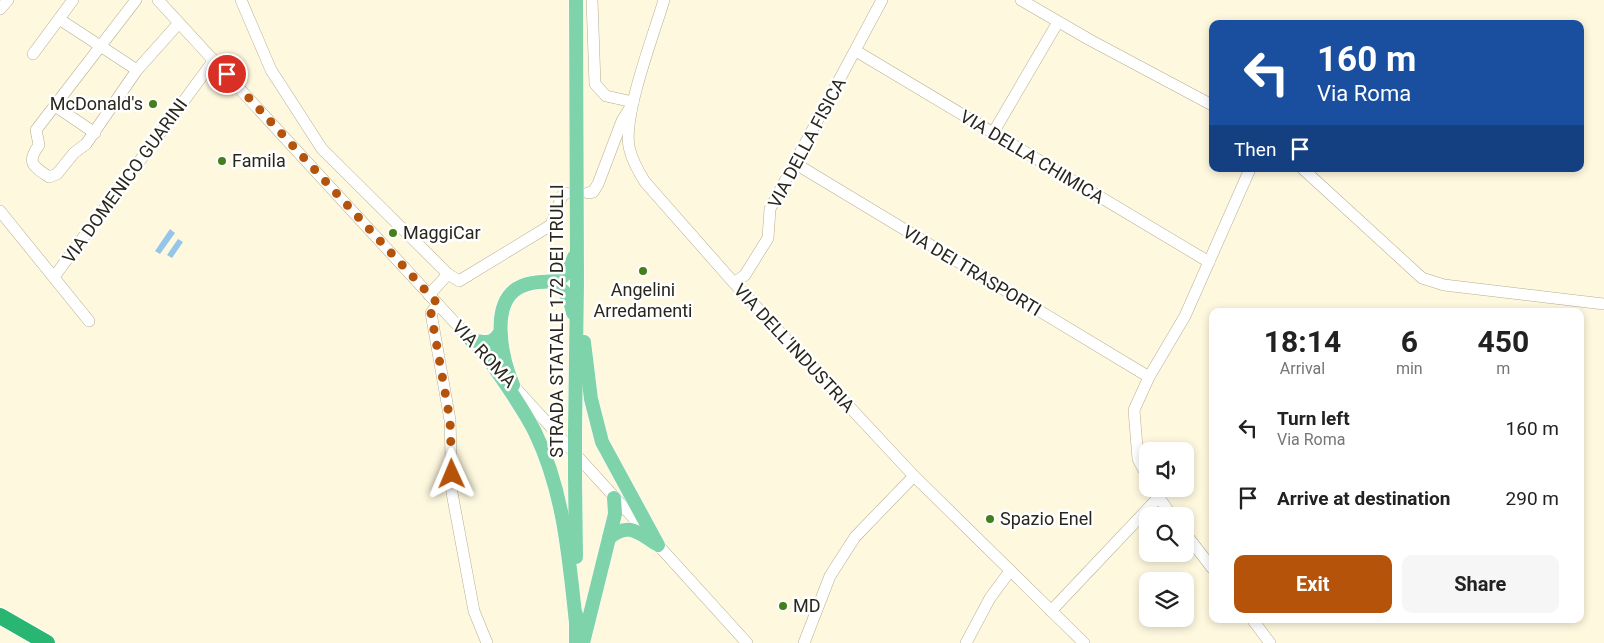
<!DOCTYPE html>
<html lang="en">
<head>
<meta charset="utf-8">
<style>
  :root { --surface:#fff; --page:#f6f6f6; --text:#222; --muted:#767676; --accent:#b45309 }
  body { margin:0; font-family:Roboto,sans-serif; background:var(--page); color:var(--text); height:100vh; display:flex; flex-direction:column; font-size:19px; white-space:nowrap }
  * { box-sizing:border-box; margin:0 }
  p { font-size:16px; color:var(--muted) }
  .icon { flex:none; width:28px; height:28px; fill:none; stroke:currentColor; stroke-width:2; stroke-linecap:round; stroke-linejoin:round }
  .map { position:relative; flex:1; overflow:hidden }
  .panel { position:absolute; left:1209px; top:308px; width:375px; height:315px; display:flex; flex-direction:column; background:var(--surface); border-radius:10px; box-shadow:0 2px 8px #0003 }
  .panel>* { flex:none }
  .banner { position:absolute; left:1209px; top:20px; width:375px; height:152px; border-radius:10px; box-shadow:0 2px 8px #0003; background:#1a4fa0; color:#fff; overflow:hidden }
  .buttons { position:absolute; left:1139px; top:442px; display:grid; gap:10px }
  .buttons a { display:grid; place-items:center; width:55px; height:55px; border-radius:10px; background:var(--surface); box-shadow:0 2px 8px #0003; font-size:25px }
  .pin { position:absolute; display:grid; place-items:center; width:42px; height:42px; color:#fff; margin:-21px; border:2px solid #fff; border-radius:50%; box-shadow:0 1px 5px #0007 }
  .me { position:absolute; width:55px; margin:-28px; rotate:359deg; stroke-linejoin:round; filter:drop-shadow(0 0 4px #0008) }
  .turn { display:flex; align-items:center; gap:18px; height:105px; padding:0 25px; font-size:22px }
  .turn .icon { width:65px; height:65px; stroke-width:2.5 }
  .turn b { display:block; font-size:35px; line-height:42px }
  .then { display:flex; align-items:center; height:48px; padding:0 25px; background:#0003; gap:10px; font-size:19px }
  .eta { display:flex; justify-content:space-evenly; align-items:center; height:85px; text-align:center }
  .eta b { font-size:30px; font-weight:700; line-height:35px }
  .primary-button { display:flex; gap:10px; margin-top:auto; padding:10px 25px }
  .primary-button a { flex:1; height:58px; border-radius:10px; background:var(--accent); color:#fff; font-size:20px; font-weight:700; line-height:58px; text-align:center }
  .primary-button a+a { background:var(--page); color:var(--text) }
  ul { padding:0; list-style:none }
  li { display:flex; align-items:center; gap:15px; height:70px; padding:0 25px }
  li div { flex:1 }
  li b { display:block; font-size:19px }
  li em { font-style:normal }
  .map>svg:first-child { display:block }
  .water { fill:#95c5ea }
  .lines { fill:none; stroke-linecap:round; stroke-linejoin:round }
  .minor-casing { stroke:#b5ae91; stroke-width:12 }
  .major-casing { stroke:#fff; stroke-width:15 }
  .highway-casing { stroke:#fff; stroke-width:18 }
  .minor { stroke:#fff; stroke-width:11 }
  .major { stroke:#7fd3aa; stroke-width:14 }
  .highway { stroke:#29b572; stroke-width:16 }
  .major-bridge-casing { stroke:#fff; stroke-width:15; stroke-linecap:butt }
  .major-bridge { stroke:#7fd3aa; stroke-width:14 }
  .route { stroke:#b45309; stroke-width:9; stroke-dasharray:0 16.2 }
  .poi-dot { fill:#43801c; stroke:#fff; stroke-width:2 }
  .labels { text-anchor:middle; stroke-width:5; stroke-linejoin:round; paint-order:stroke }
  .poi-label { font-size:18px; fill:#29261b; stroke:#fff; text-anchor:start }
  .street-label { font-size:18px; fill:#29261b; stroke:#fff }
</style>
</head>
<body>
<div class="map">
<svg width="1604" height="643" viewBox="0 0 1604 643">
  <rect width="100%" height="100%" fill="#fef8df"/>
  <g class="water">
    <path d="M 170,229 L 175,233 L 160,254 L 155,251 Z"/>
    <path d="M 178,239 L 183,242 L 172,258 L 167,255 Z"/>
  </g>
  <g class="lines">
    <defs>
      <g id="minor">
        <path d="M 136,0 L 36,130 L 39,145 C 26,163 33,166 49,177 L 57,174 L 74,153 L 86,144 L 137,70 L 179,23"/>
        <path d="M 158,0 L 492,363"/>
        <path d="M 241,0 L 271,70 L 322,149 L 448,274"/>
        <path d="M 592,0 L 595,84 L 606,96 L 633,102"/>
        <path d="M 664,0 C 654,34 623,114 629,147 C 632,160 638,171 645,182 L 734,283 L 914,476 L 1084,643"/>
        <path d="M 1021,0 L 1090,40 L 1212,105"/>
        <path d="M 0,9 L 8,0"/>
        <path d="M 59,19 L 137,70"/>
        <path d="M 856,51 L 1209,262"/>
        <path d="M 33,54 L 73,0"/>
        <path d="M 55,106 L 95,133"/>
        <path d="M 993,133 L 1058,22"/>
        <path d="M 796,164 L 1149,377"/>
        <path d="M 1303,169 L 1422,278 L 1444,285 L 1604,304"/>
        <path d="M 588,193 L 593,192 L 598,184 L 622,121 L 630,108"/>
        <path d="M 0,211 L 89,321"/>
        <path d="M 54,277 L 214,60"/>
        <path d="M 734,283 L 745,275 L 768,238 L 770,209 L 882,0"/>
        <path d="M 429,295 L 448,274 L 459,281 L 551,225 L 562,196 L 566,193"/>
        <path d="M 438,304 L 431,313 L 450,420 L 452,493 L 474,611 L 487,643"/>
        <path d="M 510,382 L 747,643"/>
        <path d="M 1148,478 L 1138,459 L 1134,410 L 1149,377 L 1185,316 L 1250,169"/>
        <path d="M 1153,489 L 1172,516"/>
        <path d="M 1185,533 L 1212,568"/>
        <path d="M 1051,611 L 1158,498"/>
        <path d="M 1252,619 L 1270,643"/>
        <path d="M 804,643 L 830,576 L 855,537 L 914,476"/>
        <path d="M 966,643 L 990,598 L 1010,571"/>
      </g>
      <g id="major">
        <path d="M 552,283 C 566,290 570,298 573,313"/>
        <path d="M 495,339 L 488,358 C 504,382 522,406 535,432 C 564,492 569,558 576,623"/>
        <path d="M 471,340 C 481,342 492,345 498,335"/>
        <path d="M 584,342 L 591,399 L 602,442 L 658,545"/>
        <path d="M 513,385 C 502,359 488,300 522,286 C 548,275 561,294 574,257"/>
        <path d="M 575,433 L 577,282 L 576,0"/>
        <path d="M 575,475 L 576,557"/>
        <path d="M 609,538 C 627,522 638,532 655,543"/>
        <path d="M 576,614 L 576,643"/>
        <path d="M 583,643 L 615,514 L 614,498"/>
      </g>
      <path id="highway" d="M 0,616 L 47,643"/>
    </defs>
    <use href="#minor" class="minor-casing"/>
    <use href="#major" class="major-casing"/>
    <use href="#highway" class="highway-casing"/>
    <use href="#minor" class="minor"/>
    <use href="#major" class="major"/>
    <use href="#highway" class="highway"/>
    <defs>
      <path id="major-bridge" d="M 575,433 L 575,475"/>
    </defs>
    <use href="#major-bridge" class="major-bridge-casing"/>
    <use href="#major-bridge" class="major-bridge"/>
  </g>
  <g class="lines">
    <path class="route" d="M 227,74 L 438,304 L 431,313 L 450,420 L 452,474"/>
  </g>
  <g class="poi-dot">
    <circle cx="153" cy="104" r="5"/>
    <circle cx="222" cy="161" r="5"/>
    <circle cx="393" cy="233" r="5"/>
    <circle cx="643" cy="271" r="5"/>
    <circle cx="990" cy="519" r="5"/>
    <circle cx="783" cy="606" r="5"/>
  </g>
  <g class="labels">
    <g class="poi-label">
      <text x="143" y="110" text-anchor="end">McDonald's</text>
      <text x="232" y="167">Famila</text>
      <text x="403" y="239">MaggiCar</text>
      <text x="643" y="296" text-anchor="middle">Angelini<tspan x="643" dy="21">Arredamenti</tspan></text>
      <text x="1000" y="525">Spazio Enel</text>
      <text x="793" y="612">MD</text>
    </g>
    <g class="street-label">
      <text transform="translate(807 143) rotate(-62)" y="6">VIA DELLA FISICA</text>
      <text transform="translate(1032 157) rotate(31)" y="6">VIA DELLA CHIMICA</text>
      <text transform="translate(125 181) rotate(-54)" y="6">VIA DOMENICO GUARINI</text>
      <text transform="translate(972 271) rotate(31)" y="6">VIA DEI TRASPORTI</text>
      <text transform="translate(557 321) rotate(-90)" y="6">STRADA STATALE 172 DEI TRULLI</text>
      <text transform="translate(794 348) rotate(47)" y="6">VIA DELL'INDUSTRIA</text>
      <text transform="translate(484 354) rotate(47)" y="6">VIA ROMA</text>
    </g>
  </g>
</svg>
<div class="buttons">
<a><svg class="icon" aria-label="sound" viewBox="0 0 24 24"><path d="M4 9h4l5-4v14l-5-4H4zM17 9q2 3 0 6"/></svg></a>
<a><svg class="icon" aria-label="search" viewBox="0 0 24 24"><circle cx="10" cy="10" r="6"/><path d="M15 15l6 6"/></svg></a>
<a><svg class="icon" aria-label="layers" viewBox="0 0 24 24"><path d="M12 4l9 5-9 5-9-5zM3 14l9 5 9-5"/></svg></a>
</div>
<div class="pin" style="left:227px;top:74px;background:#d93025"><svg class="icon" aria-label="arrive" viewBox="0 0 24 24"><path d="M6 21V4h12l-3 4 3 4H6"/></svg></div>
<svg class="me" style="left:452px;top:474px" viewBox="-20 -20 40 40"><path d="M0-17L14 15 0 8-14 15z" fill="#b45309" stroke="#fff" stroke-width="4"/></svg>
<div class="banner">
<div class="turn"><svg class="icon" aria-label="left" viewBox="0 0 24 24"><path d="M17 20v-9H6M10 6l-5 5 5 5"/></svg><div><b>160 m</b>Via Roma</div></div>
<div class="then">Then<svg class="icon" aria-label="arrive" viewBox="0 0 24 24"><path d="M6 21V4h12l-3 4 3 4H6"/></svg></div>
</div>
<section class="panel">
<div class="eta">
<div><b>18:14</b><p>Arrival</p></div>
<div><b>6</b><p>min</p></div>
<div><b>450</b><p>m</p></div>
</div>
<ul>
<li><svg class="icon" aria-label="left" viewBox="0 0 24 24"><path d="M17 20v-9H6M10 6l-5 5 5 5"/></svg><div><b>Turn left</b><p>Via Roma</p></div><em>160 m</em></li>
<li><svg class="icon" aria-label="arrive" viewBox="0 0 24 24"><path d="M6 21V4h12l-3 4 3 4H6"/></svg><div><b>Arrive at destination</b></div><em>290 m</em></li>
</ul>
<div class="primary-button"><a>Exit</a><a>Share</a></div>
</section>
</div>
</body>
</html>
